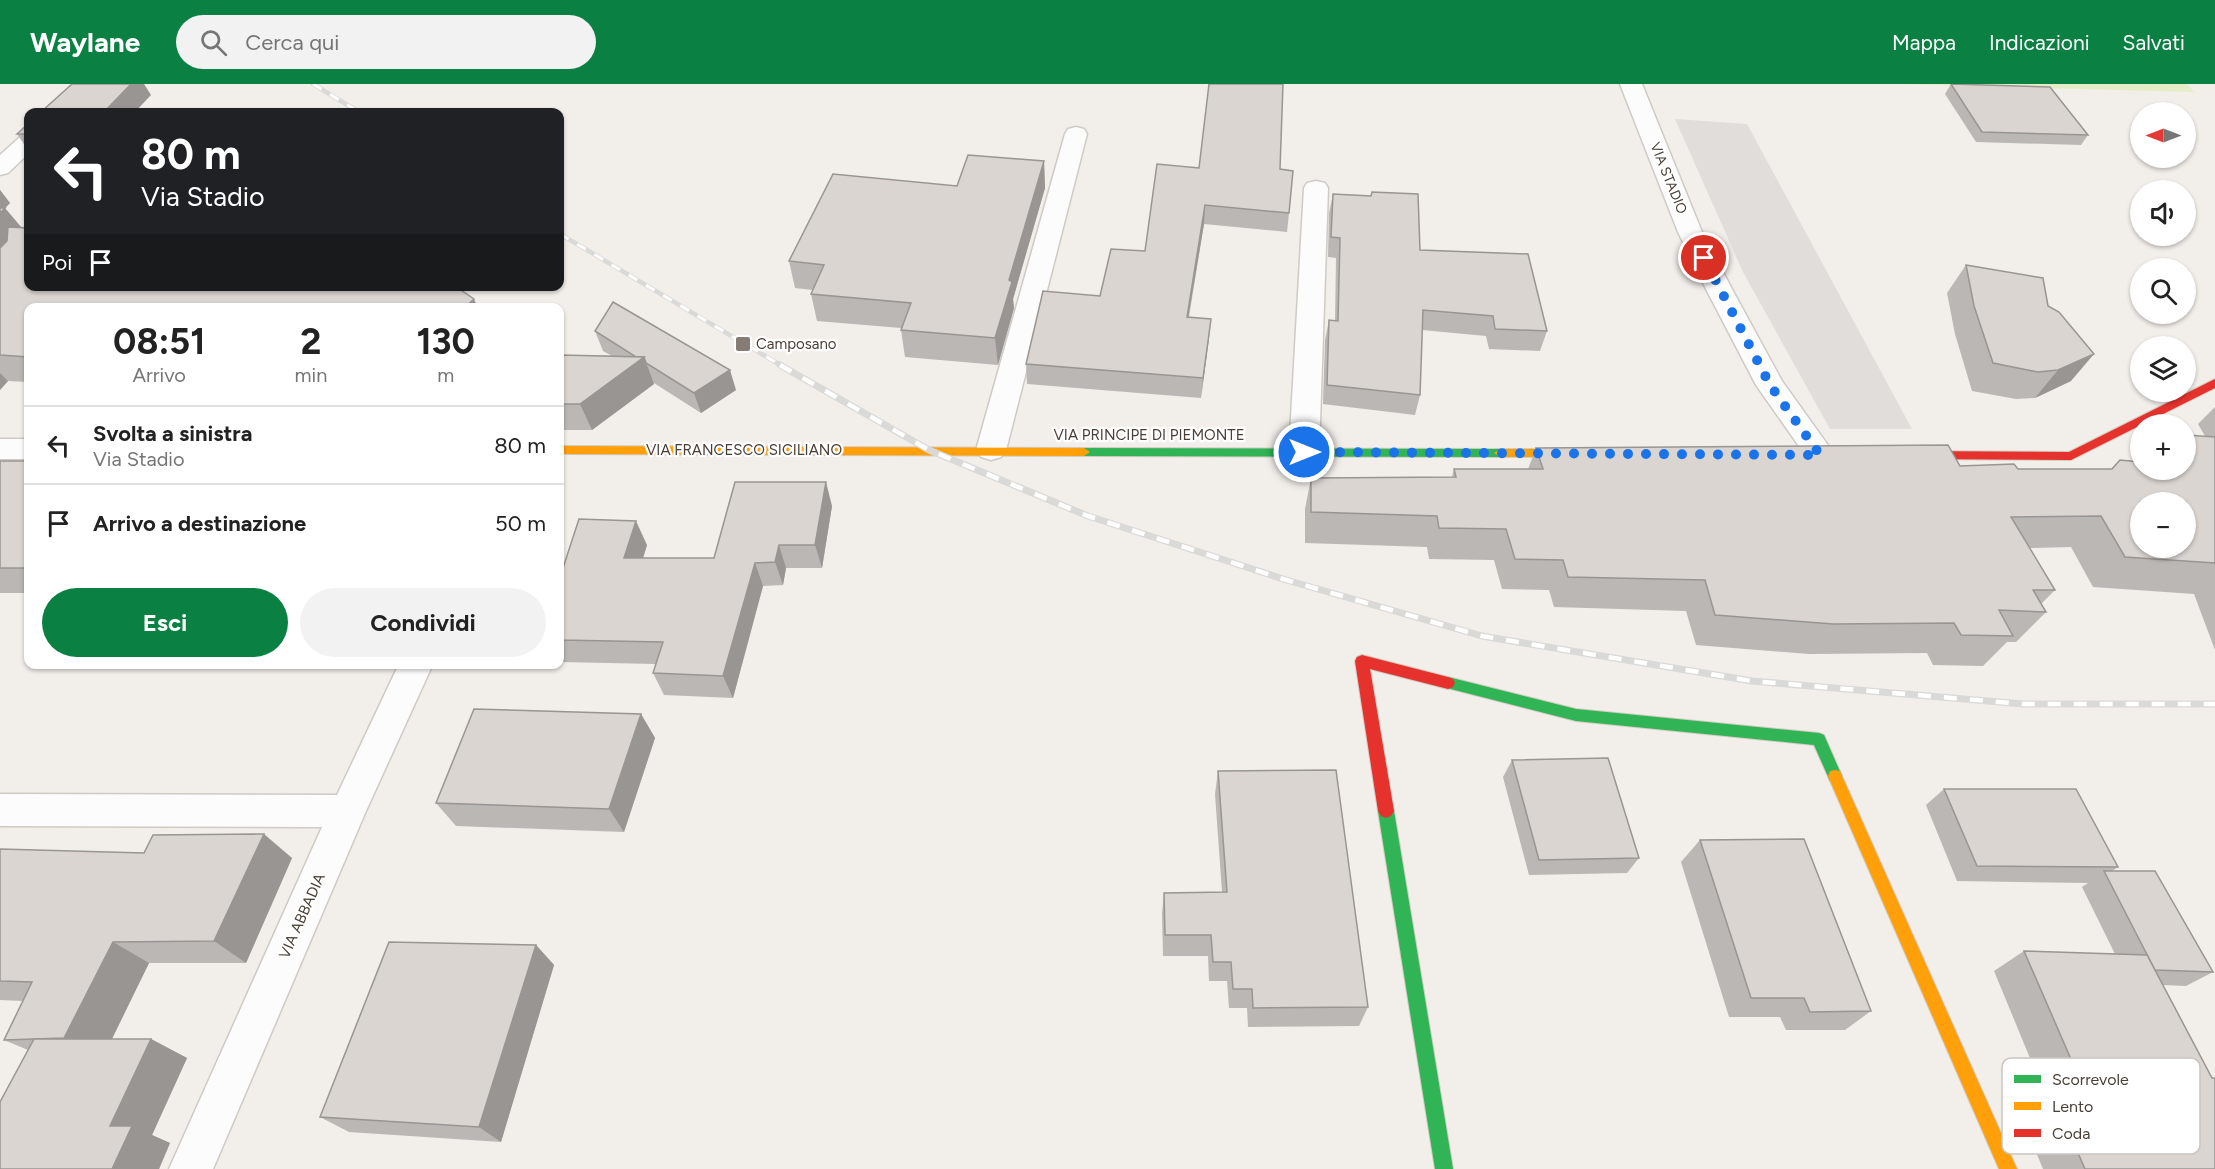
<!DOCTYPE html>
<html lang="it">
<head>
<meta charset="utf-8">
<style>
  :root { --surface:#fff; --page:#f2f2f2; --text:#222; --muted:#767676; --line:#e0e0e0; --accent:#0b8043 }
  body { margin:0; font-family:Figtree,sans-serif; background:var(--page); color:var(--text); height:100vh; display:flex; flex-direction:column; font-size:22px; white-space:nowrap }
  * { box-sizing:border-box; margin:0 }
  p { font-size:20px; color:var(--muted) }
  .icon { flex:none; width:33px; height:33px; fill:none; stroke:currentColor; stroke-width:2; stroke-linecap:round; stroke-linejoin:round }
  .map { position:relative; flex:1; overflow:hidden }
  .sheet { position:absolute; left:24px; top:219px; width:540px; height:366px; display:flex; flex-direction:column; background:var(--surface); border-radius:12px; box-shadow:0 2px 4px #0004 }
  .sheet>* { flex:none }
  .hud { position:absolute; left:24px; top:24px; width:540px; height:183px; border-radius:12px; box-shadow:0 2px 4px #0004; background:#202124; color:#fff; overflow:hidden }
  .needle { width:39px; rotate:270deg }
  .buttons { position:absolute; left:2130px; top:18px; display:grid; gap:12px }
  .buttons a { display:grid; place-items:center; width:66px; height:66px; border-radius:50%; background:var(--surface); box-shadow:0 2px 4px #0004; font-size:30px }
  .pin { position:absolute; display:grid; place-items:center; width:51px; height:51px; color:#fff; margin:-26px; border:3px solid #fff; border-radius:50%; box-shadow:0 2px 6px #0007 }
  .me { position:absolute; width:66px; margin:-33px; rotate:90deg; stroke-linejoin:round; filter:drop-shadow(0 0 4px #0008) }
  .turn { display:flex; align-items:center; gap:21px; height:126px; padding:0 18px; font-size:27px }
  .turn .icon { width:78px; height:78px; stroke-width:2.5 }
  .turn b { display:block; font-size:42px; line-height:51px }
  .then { display:flex; align-items:center; height:57px; padding:0 18px; background:#0003; gap:12px; font-size:22px }
  .eta { display:flex; justify-content:space-evenly; align-items:center; height:102px; text-align:center }
  .eta b { font-size:36px; font-weight:700; line-height:42px }
  .primary-button { display:flex; gap:12px; margin-top:auto; padding:12px 18px }
  .primary-button a { flex:1; height:69px; border-radius:36px; background:var(--accent); color:#fff; font-size:24px; font-weight:700; line-height:69px; text-align:center }
  .primary-button a+a { background:var(--page); color:var(--text) }
  ul { padding:0; list-style:none }
  li { display:flex; align-items:center; gap:18px; height:78px; padding:0 18px; border-top:2px solid var(--line) }
  li div { flex:1 }
  li b { display:block; font-size:22px }
  li em { font-style:normal }
  header { display:flex; align-items:center; gap:36px; box-sizing:border-box; height:84px; padding:0 30px; background:var(--accent); color:#fff }
  header strong { font-size:28px }
  nav { display:flex; gap:33px; margin-inline-start:auto; font-size:21px }
  .search { width:420px; height:54px; background:var(--page); display:flex; align-items:center; gap:15px; box-sizing:border-box; padding:0 21px; border-radius:33px; color:var(--muted); font-size:22px }
  .map>svg:first-child { display:block }
  .green { fill:#e4edc8 }
  .parking { fill:#e1ddda }
  .lines { fill:none; stroke-linecap:round; stroke-linejoin:round }
  .street-casing { stroke:#cecac6; stroke-width:3 }
  .fast-casing { stroke:#d3ccc2; stroke-width:2 }
  .slow-casing { stroke:#d3ccc2; stroke-width:2 }
  .jam-casing { stroke:#d3ccc2; stroke-width:2 }
  .street { fill:#fdfcfc; fill-rule:evenodd }
  .fast { fill:#30b455; fill-rule:evenodd }
  .slow { fill:#ff9f0a; fill-rule:evenodd }
  .jam { fill:#e5322d; fill-rule:evenodd }
  .rail-far1-casing { stroke:#d9d9d8; stroke-width:4.5 }
  .rail-casing { stroke:#d9d9d8; stroke-width:7 }
  .rail-far1 { stroke:#fff; stroke-width:3; stroke-dasharray:10; stroke-linecap:butt }
  .rail { stroke:#fff; stroke-width:4.5; stroke-dasharray:13; stroke-linecap:butt }
  .wall { fill:#bbb7b4 }
  .shaded-wall { fill:#999592 }
  .building { fill:#dad5d1; stroke:#999592; stroke-width:1.5; fill-rule:evenodd }
  .route { stroke:#1a73e8; stroke-width:10; stroke-dasharray:0 18 }
  .poi-dot { fill:#847c75; stroke:#fff; stroke-width:2 }
  .labels { text-anchor:middle; stroke-width:4.5; stroke-linejoin:round; paint-order:stroke }
  .far-street-label { font-size:14px; fill:#493f36; stroke:#fff }
  .poi-label { font-size:15px; fill:#493f36; stroke:#fff; text-anchor:start }
  .street-label { font-size:15px; fill:#493f36; stroke:#fff }
  .key { fill:#fff; stroke:#c8c5c3; stroke-width:1.5 }
  .key-label { font-size:16px; fill:#493f36 }
</style>
</head>
<body>
<header>
<strong>Waylane</strong>
<div class="search"><svg class="icon" aria-label="search" viewBox="0 0 24 24"><circle cx="10" cy="10" r="6"/><path d="M15 15l6 6"/></svg>Cerca qui</div>
<nav><a>Mappa</a><a>Indicazioni</a><a>Salvati</a></nav>
</header>
<div class="map">
<svg width="2215" height="1085" viewBox="0 0 2215 1085">
  <rect width="100%" height="100%" fill="#f2eeea"/>
  <path class="green" d="M 1897,0 L 2187,0 L 2194,8 Z"/>
  <path class="parking" d="M 1675,35 L 1747,40 L 1912,345 L 1830,345 L 1743,188 Z"/>
  <g class="lines">
    <defs>
      <g id="street">
        <path d="M 1620,0 L 1642,0 L 1702,148 L 1733,207 L 1782,297 L 1835,371 L 1830,378 L 1820,382 L 1810,378 L 1756,301 L 1707,207 L 1678,148 Z"/>
        <path d="M 1076,43 L 1084,45 L 1087,50 L 1006,366 L 1001,373 L 991,376 L 981,373 L 976,366 L 1065,50 L 1068,45 Z"/>
        <path d="M 28,51 L 28,70 L 8,89 L 0,91 L 0,71 L 20,53 Z"/>
        <path d="M 1316,97 L 1325,99 L 1328,104 L 1319,368 L 1314,375 L 1304,378 L 1294,375 L 1289,368 L 1304,104 L 1307,99 Z"/>
        <rect x="0" y="355" width="28" height="20"/>
        <path d="M 399,580 L 433,580 L 366,727 L 213,1085 L 169,1085 L 322,743 L 0,742 L 0,710 L 337,711 Z"/>
      </g>
      <g id="fast">
        <path d="M 1084,364 L 1500,365 L 1506,369 L 1500,373 L 1084,372 L 1078,368 Z"/>
        <path d="M 1448,593 L 1576,625 L 1819,649 L 1824,651 L 1842,692 L 1840,697 L 1835,698 L 1830,697 L 1814,661 L 1576,637 L 1443,603 L 1441,599 L 1443,595 Z"/>
        <path d="M 1386,720 L 1391,722 L 1394,727 L 1453,1085 L 1435,1085 L 1378,727 L 1381,722 Z"/>
      </g>
      <g id="slow">
        <path d="M 560,362 L 1084,364 L 1090,368 L 1084,372 L 560,370 Z"/>
        <path d="M 1500,365 L 1578,365 L 1584,369 L 1578,373 L 1500,373 L 1494,369 Z"/>
        <path d="M 1835,686 L 1840,687 L 1842,692 L 2017,1085 L 1999,1085 L 1828,692 L 1830,687 Z"/>
      </g>
      <g id="jam">
        <path d="M 2215,295 L 2215,304 L 2071,376 L 1908,375 L 1902,371 L 1908,367 L 2069,368 Z"/>
        <path d="M 1362,571 L 1448,593 L 1453,595 L 1455,599 L 1453,603 L 1448,605 L 1370,585 L 1394,727 L 1391,732 L 1386,734 L 1381,732 L 1378,727 L 1355,577 L 1357,573 Z"/>
      </g>
    </defs>
    <use href="#street" class="street-casing"/>
    <use href="#fast" class="fast-casing"/>
    <use href="#slow" class="slow-casing"/>
    <use href="#jam" class="jam-casing"/>
    <use href="#street" class="street"/>
    <use href="#fast" class="fast"/>
    <use href="#slow" class="slow"/>
    <use href="#jam" class="jam"/>
    <defs>
      <g id="rail-far1">
        <path d="M 313,0 L 359,28"/>
        <path d="M 560,150 L 782,282"/>
      </g>
      <path id="rail" d="M 780,281 L 929,366 L 1088,432 L 1283,495 L 1482,552 L 1752,597 L 2023,620 L 2215,620"/>
    </defs>
    <use href="#rail-far1" class="rail-far1-casing"/>
    <use href="#rail" class="rail-casing"/>
    <use href="#rail-far1" class="rail-far1"/>
    <use href="#rail" class="rail"/>
  </g>
  <g class="wall">
    <path d="M 1951,0 L 2088,51 L 2081,61 L 1976,58 L 1945,10 Z"/>
    <path d="M 28,40 L 28,66 L 17,50 Z"/>
    <path d="M 1044,77 L 1045,104 L 1013,215 L 1014,224 L 998,281 L 905,273 L 901,246 L 901,244 L 817,237 L 811,210 L 813,206 L 795,204 L 789,177 L 957,102 Z"/>
    <path d="M 1199,84 L 1280,85 L 1289,129 L 1287,148 L 1204,140 L 1189,233 L 1209,254 L 1201,314 L 1027,300 L 1026,280 L 1100,212 L 1145,167 Z"/>
    <path d="M 0,106 L 10,119 L 5,124 L 28,202 L 192,204 L 455,202 L 28,224 L 28,298 L 8,297 L 0,306 Z"/>
    <path d="M 1333,110 L 1547,247 L 1540,267 L 1489,265 L 1486,252 L 1422,246 L 1420,311 L 1415,331 L 1323,320 L 1325,256 L 1329,236 L 1335,237 L 1336,174 L 1328,173 L 1329,129 Z"/>
    <path d="M 1966,181 L 2048,222 L 2071,297 L 2035,314 L 2016,315 L 1972,307 L 1955,250 L 1947,209 Z"/>
    <path d="M 595,247 L 736,306 L 701,329 L 654,299 L 654,300 L 592,346 L 560,346 L 560,271 L 612,272 L 603,267 Z"/>
    <path d="M 2215,323 L 2215,566 L 2194,510 L 2093,503 L 2071,463 L 2030,464 L 2055,506 L 2041,520 L 2046,528 L 2016,558 L 2007,558 L 1983,582 L 1933,581 L 1927,569 L 1809,570 L 1696,561 L 1686,527 L 1554,523 L 1549,506 L 1502,505 L 1494,476 L 1429,475 L 1427,463 L 1305,459 L 1305,425 L 1311,394 L 1452,393 L 1454,385 L 1528,385 L 1536,364 L 2018,385 L 2111,385 L 2120,376 L 2135,377 L 2140,371 L 2140,386 L 2186,386 L 2205,352 L 2198,340 Z"/>
    <rect x="0" y="377" width="28" height="132"/>
    <path d="M 832,422 L 822,484 L 786,484 L 783,501 L 763,502 L 733,614 L 664,611 L 653,589 L 656,580 L 560,578 L 560,493 L 647,461 L 643,474 L 714,474 Z"/>
    <path d="M 641,630 L 655,654 L 624,748 L 456,742 L 436,719 Z"/>
    <path d="M 1512,676 L 1639,774 L 1627,789 L 1529,791 L 1503,693 Z"/>
    <path d="M 1218,687 L 1368,923 L 1359,942 L 1248,943 L 1247,924 L 1229,924 L 1227,897 L 1209,897 L 1208,872 L 1163,872 L 1162,830 L 1164,809 L 1222,808 L 1215,710 Z"/>
    <path d="M 1944,705 L 2118,783 L 2112,787 L 2213,888 L 2186,902 L 2163,901 L 2215,1085 L 2043,1085 L 2010,1005 L 2037,991 L 1994,887 L 2024,867 L 2115,870 L 2082,803 L 2088,799 L 1957,797 L 1926,721 Z"/>
    <path d="M 1700,756 L 1871,927 L 1845,946 L 1786,946 L 1780,933 L 1729,933 L 1681,778 Z"/>
    <path d="M 0,765 L 292,774 L 246,879 L 149,879 L 112,955 L 151,955 L 187,974 L 152,1051 L 170,1059 L 159,1085 L 28,966 L 4,956 L 23,917 L 0,916 Z"/>
    <path d="M 536,861 L 554,881 L 501,1058 L 349,1048 L 320,1033 Z"/>
  </g>
  <g class="shaded-wall">
    <path d="M 131,0 L 144,0 L 151,11 L 135,28 L 104,28 Z"/>
    <path d="M 1044,77 L 1045,104 L 1013,215 L 1014,224 L 998,281 L 995,254 L 1009,196 Z"/>
    <path d="M 0,106 L 10,119 L 0,129 Z"/>
    <path d="M 1205,121 L 1204,140 L 1185,252 L 1187,233 Z"/>
    <path d="M 5,124 L 28,151 L 0,179 L 0,129 Z"/>
    <path d="M 474,215 L 478,224 L 464,224 Z"/>
    <path d="M 1211,235 L 1209,254 L 1201,314 L 1203,294 Z"/>
    <path d="M 2094,270 L 2071,297 L 2035,314 L 2058,286 Z"/>
    <path d="M 644,273 L 654,300 L 592,346 L 580,320 Z"/>
    <path d="M 730,286 L 736,306 L 701,329 L 694,309 Z"/>
    <path d="M 0,289 L 8,297 L 0,306 Z"/>
    <path d="M 826,398 L 832,422 L 822,484 L 815,461 Z"/>
    <path d="M 636,437 L 647,461 L 636,497 L 624,474 Z"/>
    <path d="M 779,461 L 786,484 L 783,501 L 775,478 Z"/>
    <path d="M 755,479 L 763,502 L 733,614 L 723,592 Z"/>
    <path d="M 641,630 L 655,654 L 624,748 L 609,725 Z"/>
    <path d="M 264,750 L 292,774 L 246,879 L 214,857 Z"/>
    <path d="M 113,858 L 149,879 L 103,973 L 64,954 Z"/>
    <path d="M 536,861 L 554,881 L 501,1058 L 479,1043 Z"/>
    <path d="M 151,955 L 187,974 L 152,1051 L 170,1059 L 159,1085 L 112,1085 L 110,1042 Z"/>
  </g>
  <g class="building">
    <path d="M 72,0 L 131,0 L 104,28 L 41,28 Z"/>
    <path d="M 1209,0 L 1283,0 L 1280,85 L 1293,87 L 1289,129 L 1205,121 L 1187,233 L 1211,235 L 1203,294 L 1026,280 L 1043,207 L 1100,212 L 1111,165 L 1145,167 L 1157,80 L 1199,84 Z"/>
    <path d="M 1951,0 L 2050,3 L 2088,51 L 1982,48 Z"/>
    <path d="M 28,40 L 28,50 L 17,50 Z"/>
    <path d="M 968,71 L 1044,77 L 1009,196 L 1012,198 L 995,254 L 901,246 L 911,219 L 811,210 L 824,181 L 789,177 L 833,90 L 957,102 Z"/>
    <path d="M 1372,108 L 1418,110 L 1420,166 L 1528,170 L 1547,247 L 1495,245 L 1493,232 L 1423,226 L 1420,311 L 1327,301 L 1329,236 L 1338,237 L 1340,154 L 1331,153 L 1333,110 L 1371,112 Z"/>
    <path d="M 0,124 L 5,124 L 0,129 Z"/>
    <path d="M 8,143 L 28,144 L 28,202 L 144,202 L 192,204 L 194,202 L 455,202 L 474,215 L 464,224 L 28,224 L 28,273 L 0,271 L 0,164 L 7,157 Z"/>
    <path d="M 1966,181 L 2043,194 L 2048,222 L 2059,228 L 2094,270 L 2058,286 L 2038,288 L 1993,279 L 1974,222 Z"/>
    <path d="M 613,218 L 730,286 L 694,309 L 646,279 L 644,273 L 636,273 L 595,247 Z"/>
    <path d="M 560,271 L 644,273 L 580,320 L 560,320 Z"/>
    <path d="M 2186,351 L 2215,353 L 2215,479 L 2125,473 L 2101,432 L 2011,433 L 2055,506 L 2033,506 L 2046,528 L 1999,526 L 2013,552 L 1961,551 L 1954,539 L 1833,540 L 1715,531 L 1705,496 L 1568,493 L 1563,476 L 1515,475 L 1506,445 L 1439,444 L 1437,432 L 1311,428 L 1311,394 L 1456,393 L 1454,385 L 1543,385 L 1536,364 L 1948,361 L 1960,382 L 2014,380 L 2018,385 L 2112,385 L 2120,376 L 2140,378 L 2140,386 L 2186,386 ZM 2140,418 L 2186,418 L 2186,464 L 2140,464 Z"/>
    <rect x="0" y="377" width="28" height="107"/>
    <path d="M 735,398 L 826,398 L 815,461 L 779,461 L 775,478 L 755,479 L 723,592 L 653,589 L 663,558 L 560,556 L 560,493 L 579,435 L 636,437 L 624,474 L 714,474 Z"/>
    <path d="M 474,625 L 641,630 L 609,725 L 436,719 Z"/>
    <path d="M 1608,674 L 1639,774 L 1539,776 L 1512,676 Z"/>
    <path d="M 1336,686 L 1368,923 L 1253,924 L 1252,905 L 1233,905 L 1231,878 L 1213,878 L 1211,851 L 1165,851 L 1164,809 L 1227,808 L 1218,687 Z"/>
    <path d="M 1944,705 L 2076,705 L 2118,783 L 1977,782 Z"/>
    <path d="M 264,750 L 214,857 L 113,858 L 64,954 L 4,956 L 32,898 L 0,897 L 0,765 L 144,769 L 153,751 Z"/>
    <path d="M 1804,755 L 1871,927 L 1810,928 L 1804,914 L 1751,914 L 1700,756 Z"/>
    <path d="M 2104,787 L 2155,787 L 2213,888 L 2155,886 Z"/>
    <path d="M 389,858 L 536,861 L 479,1043 L 320,1033 Z"/>
    <path d="M 2024,867 L 2147,871 L 2212,994 L 2215,994 L 2215,1085 L 2085,1085 L 2043,988 L 2077,989 Z"/>
    <path d="M 34,955 L 151,955 L 110,1042 L 132,1042 L 112,1085 L 0,1085 L 0,1018 Z"/>
  </g>
  <g class="lines">
    <path class="route" d="M 1304,368 L 1820,371 L 1770,301 L 1704,174"/>
  </g>
  <rect class="poi-dot" x="735" y="252" width="16" height="16" rx="3"/>
  <g class="labels">
    <g class="far-street-label">
      <text transform="translate(1669 94) rotate(68)" y="5">VIA STADIO</text>
    </g>
    <g class="poi-label">
      <text x="756" y="265">Camposano</text>
    </g>
    <g class="street-label">
      <text x="1149" y="356">VIA PRINCIPE DI PIEMONTE</text>
      <text x="744" y="371">VIA FRANCESCO SICILIANO</text>
      <text transform="translate(302 832) rotate(-66)" y="5">VIA ABBADIA</text>
    </g>
  </g>
  <rect x="2002" y="974" width="198" height="96" rx="9" class="key"/>
  <rect x="2014" y="991" width="27" height="8" fill="#30b455"/>
  <rect x="2014" y="1018" width="27" height="8" fill="#ff9f0a"/>
  <rect x="2014" y="1045" width="27" height="8" fill="#e5322d"/>
  <g class="key-label">
    <text x="2052" y="1001">Scorrevole</text>
    <text x="2052" y="1028">Lento</text>
    <text x="2052" y="1055">Coda</text>
  </g>
</svg>
<div class="buttons">
<a><svg class="needle" viewBox="-14 -14 28 28"><path d="M0-13l5 13h-10z" fill="#e53935"/><path d="M0 13l5-13h-10z" fill="#767676"/></svg></a>
<a><svg class="icon" aria-label="sound" viewBox="0 0 24 24"><path d="M4 9h4l5-4v14l-5-4H4zM17 9q2 3 0 6"/></svg></a>
<a><svg class="icon" aria-label="search" viewBox="0 0 24 24"><circle cx="10" cy="10" r="6"/><path d="M15 15l6 6"/></svg></a>
<a><svg class="icon" aria-label="layers" viewBox="0 0 24 24"><path d="M12 4l9 5-9 5-9-5zM3 14l9 5 9-5"/></svg></a>
<a>+</a>
<a>−</a>
</div>
<div class="pin" style="left:1704px;top:174px;background:#d93025"><svg class="icon" aria-label="arrive" viewBox="0 0 24 24"><path d="M6 21V4h12l-3 4 3 4H6"/></svg></div>
<svg class="me" style="left:1304px;top:368px" viewBox="-20 -20 40 40"><circle r="17" fill="#1a73e8" stroke="#fff" stroke-width="3"/><path d="M0-11L8 9 0 5-8 9z" fill="#fff"/></svg>
<div class="hud">
<div class="turn"><svg class="icon" aria-label="left" viewBox="0 0 24 24"><path d="M17 20v-9H6M10 6l-5 5 5 5"/></svg><div><b>80 m</b>Via Stadio</div></div>
<div class="then">Poi<svg class="icon" aria-label="arrive" viewBox="0 0 24 24"><path d="M6 21V4h12l-3 4 3 4H6"/></svg></div>
</div>
<section class="sheet">
<div class="eta">
<div><b>08:51</b><p>Arrivo</p></div>
<div><b>2</b><p>min</p></div>
<div><b>130</b><p>m</p></div>
</div>
<ul>
<li><svg class="icon" aria-label="left" viewBox="0 0 24 24"><path d="M17 20v-9H6M10 6l-5 5 5 5"/></svg><div><b>Svolta a sinistra</b><p>Via Stadio</p></div><em>80 m</em></li>
<li><svg class="icon" aria-label="arrive" viewBox="0 0 24 24"><path d="M6 21V4h12l-3 4 3 4H6"/></svg><div><b>Arrivo a destinazione</b></div><em>50 m</em></li>
</ul>
<div class="primary-button"><a>Esci</a><a>Condividi</a></div>
</section>
</div>
</body>
</html>
